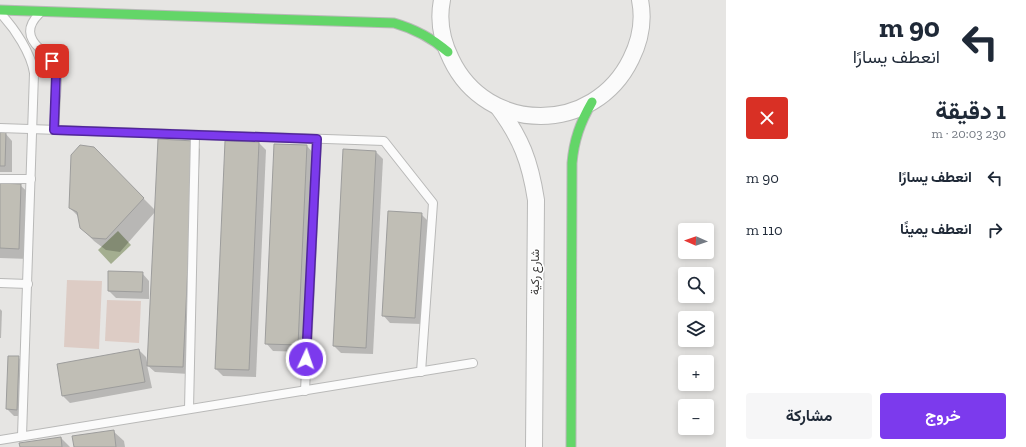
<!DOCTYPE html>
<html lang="ar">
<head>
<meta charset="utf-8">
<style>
  :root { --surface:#fff; --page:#f6f6f7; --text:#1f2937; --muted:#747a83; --accent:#7c3aed }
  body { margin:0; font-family:"Zilla Slab",Vazirmatn,serif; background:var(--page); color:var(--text); direction:rtl; height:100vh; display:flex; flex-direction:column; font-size:15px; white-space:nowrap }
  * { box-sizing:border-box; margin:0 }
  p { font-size:13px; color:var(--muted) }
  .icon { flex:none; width:22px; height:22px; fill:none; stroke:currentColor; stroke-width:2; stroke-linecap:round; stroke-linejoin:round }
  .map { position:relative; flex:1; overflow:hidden; direction:ltr }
  .drawer { display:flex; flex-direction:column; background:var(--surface); width:300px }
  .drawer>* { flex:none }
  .banner { background:#fff; color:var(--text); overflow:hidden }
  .needle { width:26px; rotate:272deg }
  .fabs { position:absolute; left:678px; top:223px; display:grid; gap:8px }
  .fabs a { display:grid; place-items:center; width:36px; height:36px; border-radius:4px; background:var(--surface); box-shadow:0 2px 6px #0003; font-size:20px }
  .pin { position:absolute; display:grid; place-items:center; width:34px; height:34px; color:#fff; margin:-17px; border-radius:8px; box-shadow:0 2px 6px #0006 }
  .me { position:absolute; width:44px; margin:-22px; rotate:3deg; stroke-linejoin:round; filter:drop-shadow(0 0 3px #0008) }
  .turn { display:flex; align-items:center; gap:14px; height:84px; padding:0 20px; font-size:18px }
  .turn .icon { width:52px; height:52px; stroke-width:2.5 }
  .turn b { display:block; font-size:28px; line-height:34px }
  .round { display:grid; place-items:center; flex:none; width:42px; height:42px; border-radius:4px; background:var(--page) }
  .head { display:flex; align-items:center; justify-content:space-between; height:68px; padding:0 20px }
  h1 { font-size:24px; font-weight:700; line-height:30px }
  .action { display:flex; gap:8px; margin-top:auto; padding:8px 20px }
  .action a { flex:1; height:46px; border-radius:4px; background:var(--accent); color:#fff; font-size:16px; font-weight:700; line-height:46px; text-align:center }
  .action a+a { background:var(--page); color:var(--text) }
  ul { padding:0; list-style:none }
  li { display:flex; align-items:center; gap:12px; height:52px; padding:0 20px }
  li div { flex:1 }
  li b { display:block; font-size:15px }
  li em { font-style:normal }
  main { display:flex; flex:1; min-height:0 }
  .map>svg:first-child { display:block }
  .green { fill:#ddccc5 }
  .water { fill:#a4ae90 }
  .shadow { fill:#0003 }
  .building { fill:#c0beb5; stroke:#9d9d9c }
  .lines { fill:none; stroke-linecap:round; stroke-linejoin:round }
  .lane-casing { stroke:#b9b9b8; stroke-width:10 }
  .street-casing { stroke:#b9b9b8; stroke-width:18 }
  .fast-casing { stroke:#b9b9b8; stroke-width:11 }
  .lane { stroke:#fbfbfb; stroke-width:8 }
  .street { stroke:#fbfbfb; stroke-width:16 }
  .fast { stroke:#63d668; stroke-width:9 }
  .route-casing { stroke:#51269a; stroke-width:10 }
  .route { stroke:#7c3aed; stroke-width:7 }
  .labels { text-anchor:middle; stroke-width:3; stroke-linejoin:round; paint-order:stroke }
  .street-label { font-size:12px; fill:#3b3a39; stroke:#fff }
</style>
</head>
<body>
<main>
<section class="drawer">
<div class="banner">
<div class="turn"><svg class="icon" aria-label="left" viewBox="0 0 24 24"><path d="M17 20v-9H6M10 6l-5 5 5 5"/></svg><div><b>90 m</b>انعطف يسارًا</div></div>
</div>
<div class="head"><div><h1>1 دقيقة</h1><p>230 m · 20:03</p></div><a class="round" style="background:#d93025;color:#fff"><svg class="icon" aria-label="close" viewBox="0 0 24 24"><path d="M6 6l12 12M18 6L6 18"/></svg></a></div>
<ul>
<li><svg class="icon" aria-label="left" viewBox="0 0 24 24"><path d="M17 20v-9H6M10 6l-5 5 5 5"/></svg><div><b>انعطف يسارًا</b></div><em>90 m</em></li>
<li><svg class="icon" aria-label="right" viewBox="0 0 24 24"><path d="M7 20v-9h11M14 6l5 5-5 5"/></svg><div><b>انعطف يمينًا</b></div><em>110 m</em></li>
</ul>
<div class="action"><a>خروج</a><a>مشاركة</a></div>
</section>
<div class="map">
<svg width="726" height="447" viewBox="0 0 726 447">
  <rect width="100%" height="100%" fill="#e6e5e3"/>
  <g class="green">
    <path d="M 67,280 L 102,281 L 99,349 L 64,347 Z"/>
    <path d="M 107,300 L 141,301 L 139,343 L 105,341 Z"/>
  </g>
  <path class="water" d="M 118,231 L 131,245 L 111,264 L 98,250 Z"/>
  <g class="shadow">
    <path d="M 0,133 L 5,133 L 12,141 L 12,172 L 0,172 Z"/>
    <path d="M 193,142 L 200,149 L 189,374 L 155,372 L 147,365 L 152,388 L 70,403 L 63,396 L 58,364 L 139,350 L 146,357 L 147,362 L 148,362 L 155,212 L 120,252 L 106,250 L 94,241 L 81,227 L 79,217 L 70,208 L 93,148 L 155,210 Z"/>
    <path d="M 259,143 L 266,150 L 256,377 L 223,376 L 216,369 Z"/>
    <path d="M 307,146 L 314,154 L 305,352 L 273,351 L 266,343 Z"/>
    <path d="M 376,152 L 383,159 L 373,354 L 341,353 L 334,346 Z"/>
    <path d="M 0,184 L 20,185 L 31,195 L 29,259 L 0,258 Z"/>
    <path d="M 421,214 L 428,221 L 422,324 L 390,323 L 383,315 Z"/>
    <path d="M 142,273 L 149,281 L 149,299 L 116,298 L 109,291 Z"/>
    <path d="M 0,309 L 2,311 L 1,338 L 0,338 Z"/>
    <path d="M 18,357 L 25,364 L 23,416 L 14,416 L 7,409 Z"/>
    <path d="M 113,431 L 124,441 L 125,447 L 75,447 Z"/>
    <path d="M 61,438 L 70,447 L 21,447 Z"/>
  </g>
  <g class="building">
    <path d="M 0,132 L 6,132 L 5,166 L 0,166 Z"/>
    <path d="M 158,139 L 194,141 L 183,367 L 147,366 Z"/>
    <path d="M 225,141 L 259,142 L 249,370 L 215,369 Z"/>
    <path d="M 274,144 L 307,145 L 298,345 L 265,344 Z"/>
    <path d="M 80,145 L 94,147 L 144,198 L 106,239 L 92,238 L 80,228 L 77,212 L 69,208 L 71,155 Z"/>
    <path d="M 343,149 L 376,151 L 366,348 L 333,346 Z"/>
    <path d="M 0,183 L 21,184 L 19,249 L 0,248 Z"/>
    <path d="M 388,211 L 422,213 L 415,318 L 382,316 Z"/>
    <path d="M 108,271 L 143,272 L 142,292 L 108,291 Z"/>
    <path d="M 139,349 L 145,382 L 62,396 L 57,364 Z"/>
    <path d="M 8,356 L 19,356 L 17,410 L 6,409 Z"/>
    <path d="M 114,430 L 116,447 L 74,447 L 72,436 Z"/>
    <path d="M 61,437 L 62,447 L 20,447 L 19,443 Z"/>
  </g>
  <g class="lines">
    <defs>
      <g id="lane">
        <path d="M 1,14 C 15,29 31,53 34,73 L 22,436"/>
        <path d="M 39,14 C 27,26 27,37 40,49 C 43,53 48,56 51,60 C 55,65 56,72 57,79 L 54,130"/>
        <path d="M 0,128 L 384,141 L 433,203 L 421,372"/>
        <path d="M 0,179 L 31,179"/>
        <path d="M 0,283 L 28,284"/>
        <path d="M 305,391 L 317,139"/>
        <path d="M 189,409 L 195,135"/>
        <path d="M 0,440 L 473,363"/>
      </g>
      <g id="street">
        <path d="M 442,0 C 438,20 442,41 451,59 C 487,135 594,135 631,59 C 640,41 644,20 640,0"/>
        <path d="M 498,107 C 521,138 530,161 536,200 L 534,447"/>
      </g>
      <g id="fast">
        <path d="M 0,10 L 394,23 C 415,29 432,38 448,52"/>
        <path d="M 571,447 L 572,163 C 574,140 580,123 592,102"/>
      </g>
    </defs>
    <use href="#lane" class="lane-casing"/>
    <use href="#street" class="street-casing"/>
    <use href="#fast" class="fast-casing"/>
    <use href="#lane" class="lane"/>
    <use href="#street" class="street"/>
    <use href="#fast" class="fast"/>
  </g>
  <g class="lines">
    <defs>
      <path id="route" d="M 52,61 L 55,67 L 56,75 L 54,130 L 317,139 L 306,359"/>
    </defs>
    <use href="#route" class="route-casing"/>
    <use href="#route" class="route"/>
  </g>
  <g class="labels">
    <g class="street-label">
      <text transform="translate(535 272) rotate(-90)" y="4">شارع ركية</text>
    </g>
  </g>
</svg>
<div class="fabs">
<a><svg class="needle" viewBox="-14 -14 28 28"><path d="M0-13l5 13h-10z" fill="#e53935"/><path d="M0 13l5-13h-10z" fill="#747a83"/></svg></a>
<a><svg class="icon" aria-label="search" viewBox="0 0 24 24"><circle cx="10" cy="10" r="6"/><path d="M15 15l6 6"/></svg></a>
<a><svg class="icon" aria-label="layers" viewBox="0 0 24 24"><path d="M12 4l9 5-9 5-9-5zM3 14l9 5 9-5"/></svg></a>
<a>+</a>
<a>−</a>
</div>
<div class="pin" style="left:52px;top:61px;background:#d93025"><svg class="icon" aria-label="arrive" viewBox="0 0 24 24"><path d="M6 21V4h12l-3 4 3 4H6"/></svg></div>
<svg class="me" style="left:306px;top:359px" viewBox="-20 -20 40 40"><circle r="17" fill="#7c3aed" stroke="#fff" stroke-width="3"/><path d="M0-11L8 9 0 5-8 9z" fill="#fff"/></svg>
</div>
</main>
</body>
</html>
